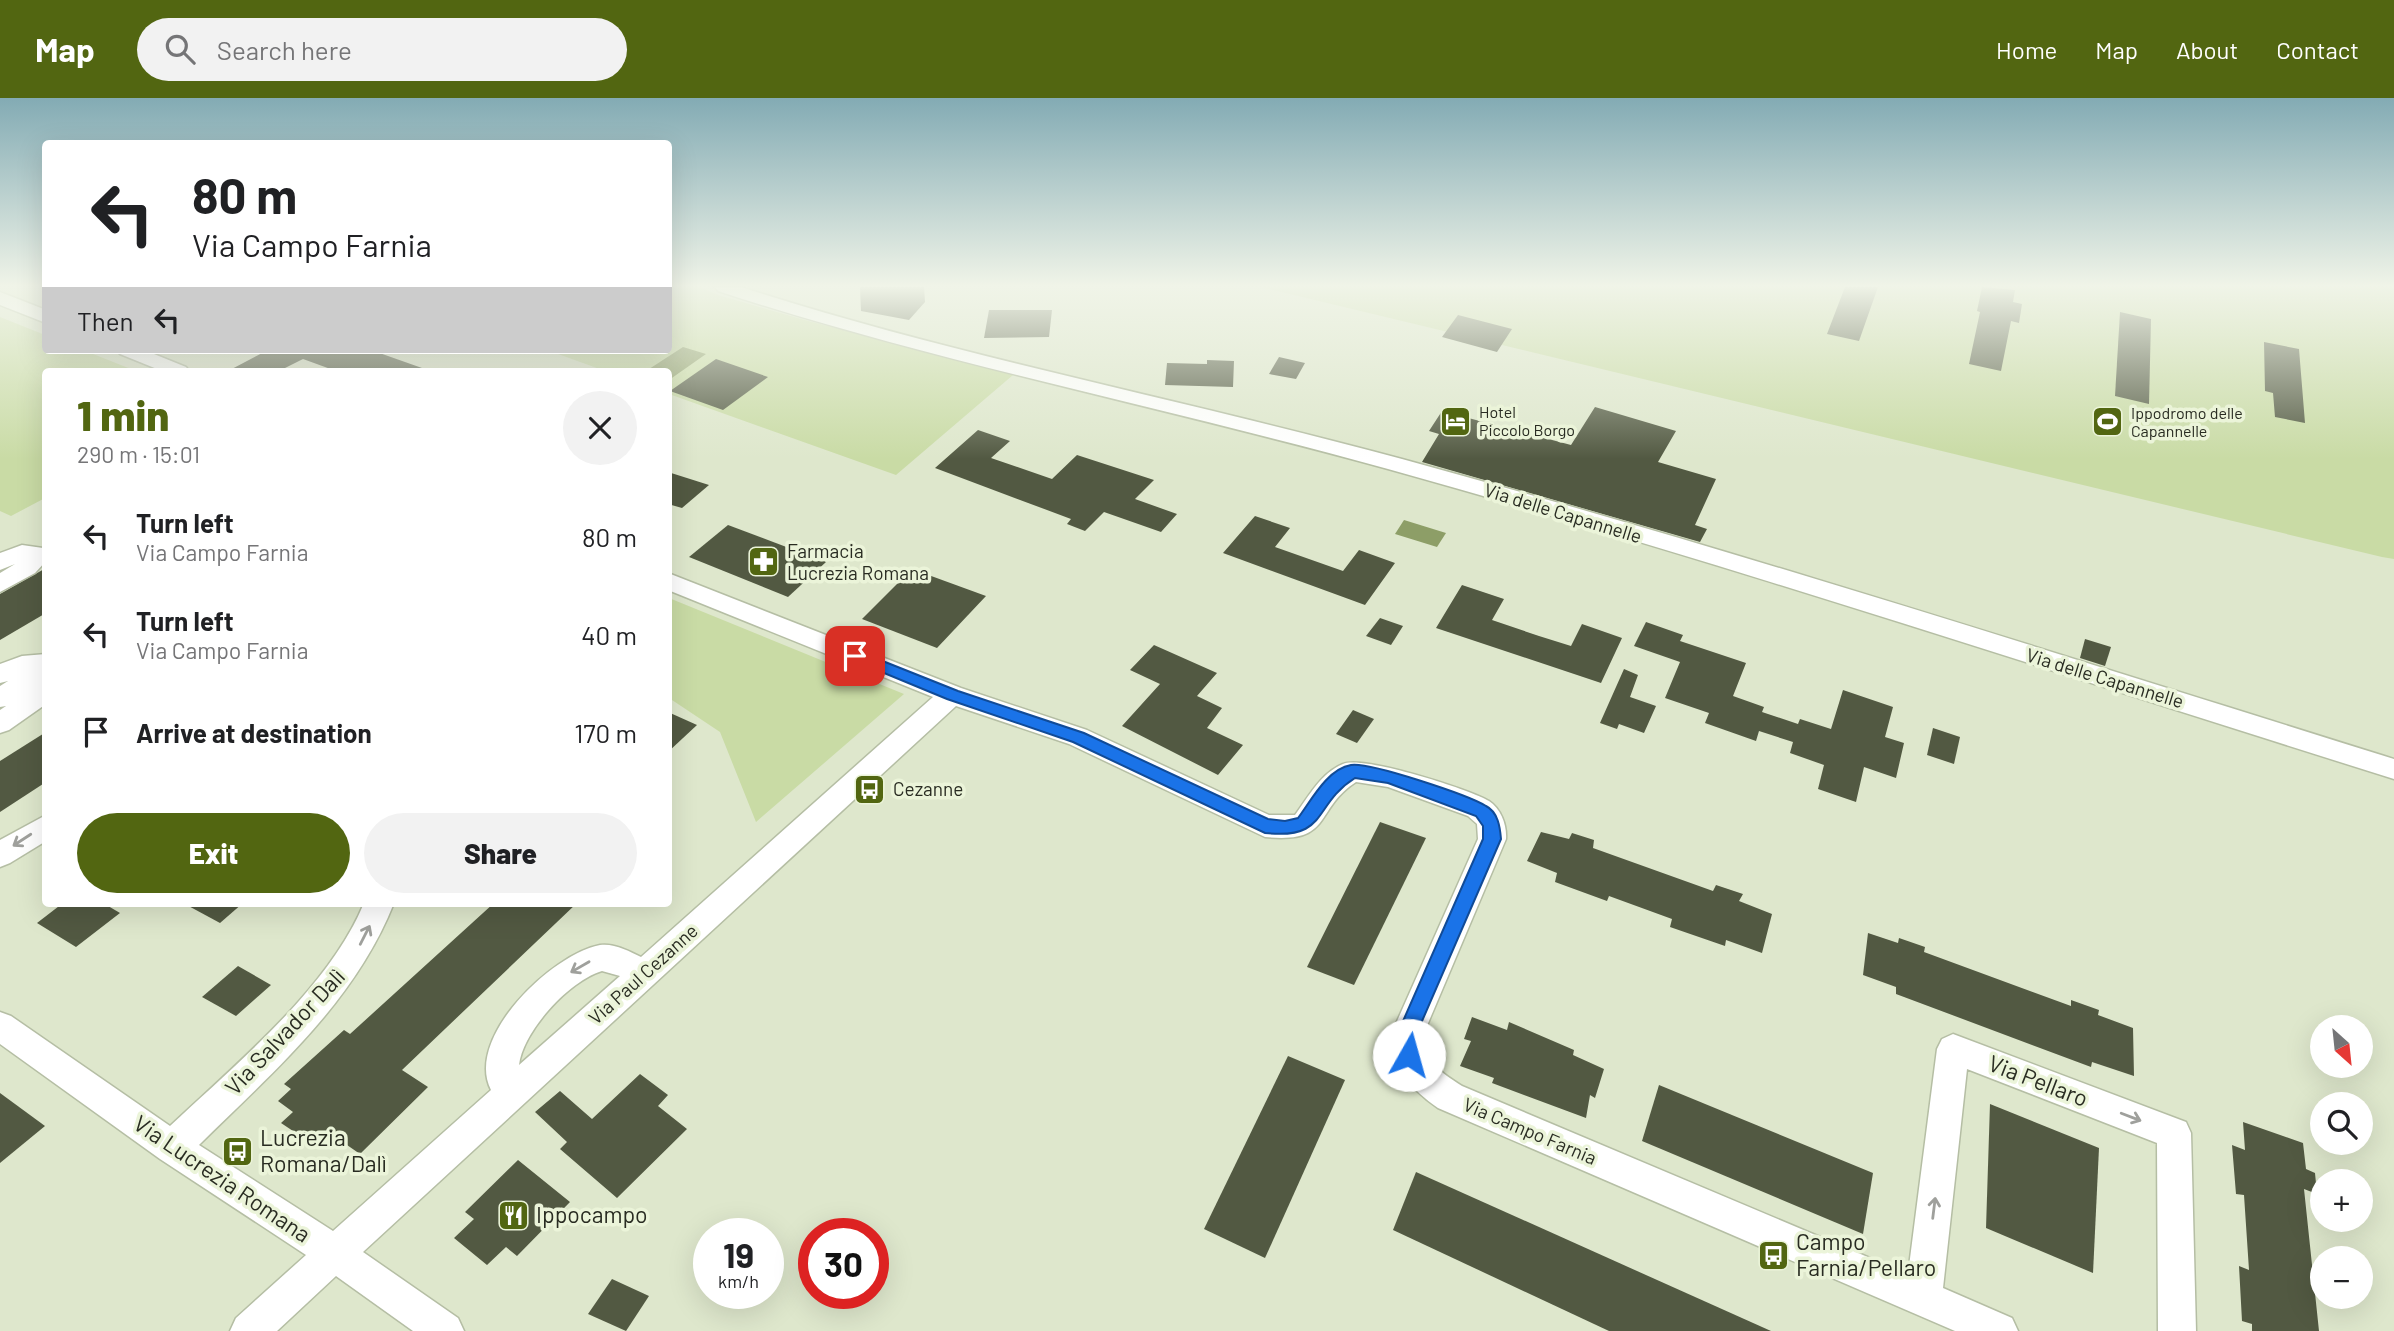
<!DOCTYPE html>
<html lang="en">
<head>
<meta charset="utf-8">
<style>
  :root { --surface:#fff; --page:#f2f2f2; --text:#202124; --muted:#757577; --accent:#526611 }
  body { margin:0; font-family:Barlow,sans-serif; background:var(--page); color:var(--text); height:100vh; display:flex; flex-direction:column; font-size:26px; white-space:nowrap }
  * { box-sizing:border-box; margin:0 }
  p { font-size:23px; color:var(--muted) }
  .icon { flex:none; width:38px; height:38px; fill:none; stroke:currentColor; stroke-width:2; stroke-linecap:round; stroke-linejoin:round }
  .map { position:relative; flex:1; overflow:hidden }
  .side { position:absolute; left:42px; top:270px; width:630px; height:539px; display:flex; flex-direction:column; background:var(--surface); border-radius:7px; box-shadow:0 7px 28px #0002 }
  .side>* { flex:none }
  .banner { position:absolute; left:42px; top:42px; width:630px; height:214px; border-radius:7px; box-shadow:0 7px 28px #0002; background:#fff; color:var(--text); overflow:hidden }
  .needle { width:46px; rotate:153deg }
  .fabs { position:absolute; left:2310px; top:917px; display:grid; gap:14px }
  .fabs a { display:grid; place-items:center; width:63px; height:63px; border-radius:50%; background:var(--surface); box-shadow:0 7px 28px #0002; font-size:35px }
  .speed { position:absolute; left:693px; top:1120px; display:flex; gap:14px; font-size:35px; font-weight:700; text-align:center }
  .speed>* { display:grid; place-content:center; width:91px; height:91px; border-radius:50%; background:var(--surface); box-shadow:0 7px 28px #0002; line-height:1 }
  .speed small { font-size:18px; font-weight:400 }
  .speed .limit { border:10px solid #d22; background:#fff; color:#111 }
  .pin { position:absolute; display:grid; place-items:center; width:60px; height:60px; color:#fff; margin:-30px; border-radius:14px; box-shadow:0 4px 10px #0006 }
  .me { position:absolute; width:77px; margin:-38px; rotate:7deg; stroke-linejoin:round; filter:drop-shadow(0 0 5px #0008) }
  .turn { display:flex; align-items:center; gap:24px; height:147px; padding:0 35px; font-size:32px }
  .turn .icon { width:91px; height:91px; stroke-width:2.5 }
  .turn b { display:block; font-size:49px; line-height:60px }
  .then { display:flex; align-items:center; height:66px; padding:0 35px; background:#0003; gap:14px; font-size:26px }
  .round { display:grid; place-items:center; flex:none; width:74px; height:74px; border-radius:37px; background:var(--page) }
  .headline { display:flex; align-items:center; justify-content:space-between; height:119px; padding:0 35px }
  h1 { font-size:42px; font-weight:800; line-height:52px; color:var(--accent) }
  .primary-button { display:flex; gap:14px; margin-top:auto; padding:14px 35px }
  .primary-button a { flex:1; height:80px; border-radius:42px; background:var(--accent); color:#fff; font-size:28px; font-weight:800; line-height:80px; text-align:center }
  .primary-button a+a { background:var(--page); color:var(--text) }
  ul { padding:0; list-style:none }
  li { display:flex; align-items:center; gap:21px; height:98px; padding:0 35px }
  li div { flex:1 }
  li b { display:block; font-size:26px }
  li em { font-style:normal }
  header { display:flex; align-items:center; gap:42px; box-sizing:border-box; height:98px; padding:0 35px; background:var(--accent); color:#fff }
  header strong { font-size:33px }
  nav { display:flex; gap:38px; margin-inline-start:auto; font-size:24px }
  .search { width:490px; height:63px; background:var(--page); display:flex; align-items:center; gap:18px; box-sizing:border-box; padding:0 24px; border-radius:38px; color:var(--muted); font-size:26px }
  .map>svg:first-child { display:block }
  .green { fill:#c9dba5 }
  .water { fill:#8d9e67 }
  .building { fill:#525942 }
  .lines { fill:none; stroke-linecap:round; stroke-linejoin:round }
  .minor-casing { stroke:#b5bea4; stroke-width:3 }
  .minor { fill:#fff; fill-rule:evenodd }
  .oneway { stroke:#9fa09c }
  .route { fill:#1a73e8; stroke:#114b97; stroke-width:2 }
  .labels { text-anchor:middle; stroke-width:7; stroke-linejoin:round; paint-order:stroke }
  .far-poi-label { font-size:16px; fill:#292c22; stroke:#ebf4d9; text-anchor:start }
  .street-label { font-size:19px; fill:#292c22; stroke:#ebf4d9 }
  .poi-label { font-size:19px; fill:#292c22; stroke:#ebf4d9; text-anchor:start }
  .near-street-label { font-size:23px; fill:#292c22; stroke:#ebf4d9 }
  .near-poi-label { font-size:23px; fill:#292c22; stroke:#ebf4d9; text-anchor:start }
</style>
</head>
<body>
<header>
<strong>Map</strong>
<div class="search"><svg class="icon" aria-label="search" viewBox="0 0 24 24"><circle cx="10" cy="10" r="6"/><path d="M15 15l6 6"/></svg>Search here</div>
<nav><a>Home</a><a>Map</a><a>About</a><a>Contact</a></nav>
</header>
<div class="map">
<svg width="2394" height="1233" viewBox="0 0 2394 1233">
  <rect width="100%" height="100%" fill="#dee7cc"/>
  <g class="green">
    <path d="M 669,189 L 700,189 L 718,197 L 805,222 L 1013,277 L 896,377 L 669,296 L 668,273 L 605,273 L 547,252 L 668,252 Z"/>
    <path d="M 1261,189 L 2394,189 L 2394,461 L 2382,459 Z"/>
    <path d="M 0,219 L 45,237 L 46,252 L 83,252 L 136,273 L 46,273 L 45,400 L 11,418 L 0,413 Z"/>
    <path d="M 669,500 L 904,596 L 756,724 L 720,634 L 669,600 Z"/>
  </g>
  <g class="water">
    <path d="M 683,249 L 706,256 L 669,282 L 668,273 L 646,273 Z"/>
    <path d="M 1404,422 L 1446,435 L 1437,449 L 1395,436 Z"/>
  </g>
  <g class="building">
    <path d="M 860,189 L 924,189 L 925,204 L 909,222 L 861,213 Z"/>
    <path d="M 1845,189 L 1878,189 L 1859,243 L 1827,236 Z"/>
    <path d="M 1982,189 L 2015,192 L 2013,204 L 2022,206 L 2019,225 L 2011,223 L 2001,273 L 1969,266 L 1980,214 L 1977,213 Z"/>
    <path d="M 989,212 L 1052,212 L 1049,239 L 984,240 Z"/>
    <path d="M 2120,214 L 2151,221 L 2149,306 L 2115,298 Z"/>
    <path d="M 1458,217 L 1512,231 L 1497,254 L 1442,239 Z"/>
    <path d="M 2264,244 L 2299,251 L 2305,325 L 2275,319 L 2273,295 L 2265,293 Z"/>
    <path d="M 268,252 L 371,252 L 422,270 L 422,273 L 336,273 L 303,261 L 279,273 L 228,273 Z"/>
    <path d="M 1279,259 L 1305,265 L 1296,281 L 1269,276 Z"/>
    <path d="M 716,261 L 768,279 L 723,312 L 670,293 Z"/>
    <path d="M 1207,262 L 1234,263 L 1233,289 L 1165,287 L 1167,265 L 1207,266 Z"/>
    <path d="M 1595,309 L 1676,333 L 1658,364 L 1716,381 L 1695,427 L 1707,431 L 1700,444 L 1422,364 L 1439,336 L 1429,333 L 1442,313 L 1571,347 Z"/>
    <path d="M 978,332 L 1010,343 L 991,360 L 1052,381 L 1077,357 L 1154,382 L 1135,401 L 1177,416 L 1161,434 L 1104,414 L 1085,433 L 1067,426 L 1071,421 L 935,370 Z"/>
    <path d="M 668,374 L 709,387 L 682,410 L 668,406 Z"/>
    <path d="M 1255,418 L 1290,430 L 1275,449 L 1343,473 L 1359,452 L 1395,465 L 1365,507 L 1223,455 Z"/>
    <path d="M 728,427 L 826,464 L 788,499 L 689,459 Z"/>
    <path d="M 46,470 L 46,515 L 0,542 L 0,496 Z"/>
    <path d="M 912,471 L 986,498 L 937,550 L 862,521 Z"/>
    <path d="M 1462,487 L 1504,501 L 1492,522 L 1539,538 L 1571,548 L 1582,526 L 1622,540 L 1601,585 L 1436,530 Z"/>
    <path d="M 1380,520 L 1403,528 L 1391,547 L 1366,538 Z"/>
    <path d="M 1646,524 L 1683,537 L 1680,543 L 1746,565 L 1733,598 L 1764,609 L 1762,614 L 1798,626 L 1800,621 L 1831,631 L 1843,592 L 1893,609 L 1885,639 L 1904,645 L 1896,680 L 1864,669 L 1856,704 L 1818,691 L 1824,667 L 1790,655 L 1793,644 L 1759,633 L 1756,643 L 1705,625 L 1709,615 L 1665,600 L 1680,564 L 1634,548 Z"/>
    <path d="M 2085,541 L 2111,549 L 2105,568 L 2080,560 Z"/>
    <path d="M 1154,547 L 1217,575 L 1197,598 L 1222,610 L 1207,630 L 1243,647 L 1218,677 L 1122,628 L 1160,586 L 1130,572 Z"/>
    <path d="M 1624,571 L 1638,577 L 1630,599 L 1656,608 L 1644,635 L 1619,626 L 1617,631 L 1600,625 Z"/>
    <path d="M 1353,612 L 1374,621 L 1357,645 L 1336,636 Z"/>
    <path d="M 668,614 L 697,627 L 668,654 Z"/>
    <path d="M 1933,630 L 1960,639 L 1954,666 L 1927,657 Z"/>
    <path d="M 46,634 L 46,684 L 0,714 L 0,663 Z"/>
    <path d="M 1380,724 L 1426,740 L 1354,887 L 1307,869 Z"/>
    <path d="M 1541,734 L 1569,741 L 1572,735 L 1594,742 L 1593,750 L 1713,793 L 1716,787 L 1743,796 L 1739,803 L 1772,816 L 1762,855 L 1726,842 L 1725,848 L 1670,829 L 1672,821 L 1609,798 L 1607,803 L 1555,784 L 1557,775 L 1527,763 Z"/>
    <path d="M 63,805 L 103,805 L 120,815 L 76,849 L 37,825 Z"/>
    <path d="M 183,805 L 243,805 L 220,825 Z"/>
    <path d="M 494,805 L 577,805 L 402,972 L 428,989 L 360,1056 L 334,1038 L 320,1051 L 281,1025 L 293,1014 L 278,1003 L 291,991 L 284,986 L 344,932 L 350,936 Z"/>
    <path d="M 1868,835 L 1898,845 L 1899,840 L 1925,849 L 1924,854 L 2071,908 L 2071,902 L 2099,912 L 2098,917 L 2133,930 L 2134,978 L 2092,964 L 2091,969 L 1896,896 L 1896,889 L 1863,877 Z"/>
    <path d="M 238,868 L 271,887 L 236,918 L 202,899 Z"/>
    <path d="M 1472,919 L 1507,932 L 1509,924 L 1574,952 L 1573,957 L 1604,971 L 1595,1000 L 1590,997 L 1586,1020 L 1492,985 L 1494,980 L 1460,968 L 1471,943 L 1464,941 Z"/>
    <path d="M 1288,958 L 1345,982 L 1265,1160 L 1204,1131 Z"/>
    <path d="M 640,976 L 668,997 L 658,1008 L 687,1031 L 617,1100 L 560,1051 L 567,1044 L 535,1014 L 560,993 L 592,1021 Z"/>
    <path d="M 1659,987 L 1873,1075 L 1863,1136 L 1642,1043 Z"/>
    <path d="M 0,995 L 45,1028 L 0,1065 Z"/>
    <path d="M 1990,1006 L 2099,1050 L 2093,1175 L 1986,1130 Z"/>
    <path d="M 2243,1024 L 2303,1045 L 2306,1071 L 2315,1075 L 2317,1096 L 2304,1091 L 2319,1233 L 2252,1233 L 2252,1226 L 2242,1223 L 2239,1168 L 2249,1172 L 2244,1097 L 2236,1096 L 2232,1047 L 2245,1052 Z"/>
    <path d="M 518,1062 L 570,1104 L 517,1158 L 506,1149 L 487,1167 L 454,1140 L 474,1121 L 465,1114 Z"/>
    <path d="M 1416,1074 L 1771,1233 L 1609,1233 L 1393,1132 Z"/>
    <path d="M 612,1181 L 649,1198 L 626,1233 L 588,1216 Z"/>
  </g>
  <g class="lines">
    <defs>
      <g id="minor">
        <path d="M 715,189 L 741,189 C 958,259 1182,301 1402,361 C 1735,452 2064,558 2394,661 L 2394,681 C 2059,576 1726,465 1388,371 C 1165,309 938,265 718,193 Z"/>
        <path d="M 0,194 L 46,212 L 46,225 L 0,207 Z"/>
        <path d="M 117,252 L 144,252 L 186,269 L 189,273 L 162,273 L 120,256 Z"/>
        <path d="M 22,447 L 43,450 L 46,463 L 35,475 L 0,494 L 0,475 L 15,466 L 0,472 L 0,455 Z"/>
        <path d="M 668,475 L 961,590 L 1087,632 L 1269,717 L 1295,717 C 1309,698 1321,675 1343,666 C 1362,657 1469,691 1489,703 C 1501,711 1507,727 1506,741 L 1426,930 C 1423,963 1436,971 1462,988 L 1908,1176 L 1937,951 L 1942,941 L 1953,936 L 2186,1024 L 2191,1035 L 2196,1233 L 2158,1233 L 2157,1045 L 1967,971 L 1943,1190 L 2012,1220 L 2018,1233 L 1955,1233 L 1438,1010 C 1409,990 1390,967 1394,930 L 1478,741 L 1477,726 L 1468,718 L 1388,689 L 1356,684 C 1313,712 1334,746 1265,739 L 1069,646 L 956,608 L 363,1154 L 458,1220 L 464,1233 L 413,1233 L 336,1178 L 277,1233 L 230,1233 L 236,1220 L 306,1157 L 160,1061 L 0,946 L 0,914 L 11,918 L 170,1028 C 237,965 329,890 364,805 L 394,805 C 355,904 273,974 199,1047 L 333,1133 L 491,992 C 464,940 552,856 600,847 C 614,845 629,853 641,859 L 933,599 L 668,492 ZM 602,873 L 620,878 L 519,967 C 523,933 569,883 602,873 Z"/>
        <path d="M 46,556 L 46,606 L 9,632 L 0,635 L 0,612 L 6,608 L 0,609 L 0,588 L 8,583 L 0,585 L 0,566 L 22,558 Z"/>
        <path d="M 46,717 L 46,743 L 10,765 L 0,769 L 0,742 Z"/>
      </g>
    </defs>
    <use href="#minor" class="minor-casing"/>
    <use href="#minor" class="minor"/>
  </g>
  <defs><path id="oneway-shaft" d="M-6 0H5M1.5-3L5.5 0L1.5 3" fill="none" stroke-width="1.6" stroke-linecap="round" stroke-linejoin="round" transform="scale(1.75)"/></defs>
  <g class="oneway">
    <use href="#oneway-shaft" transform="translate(22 742) rotate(147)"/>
    <use href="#oneway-shaft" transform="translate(365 837) rotate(-63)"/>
    <use href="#oneway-shaft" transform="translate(580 869) rotate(150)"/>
    <use href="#oneway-shaft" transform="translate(2131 1019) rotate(21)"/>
    <use href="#oneway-shaft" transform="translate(1934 1110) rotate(-83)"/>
  </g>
  <linearGradient id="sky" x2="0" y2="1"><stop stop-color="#83abb4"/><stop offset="0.52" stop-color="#f0f4e8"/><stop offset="1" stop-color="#f0f4e8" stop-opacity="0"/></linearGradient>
  <rect width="2394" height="361" fill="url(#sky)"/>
  <path class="route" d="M 855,552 L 958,593 L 1084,635 L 1268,721 L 1285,723 L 1298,720 C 1311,703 1327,671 1351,667 C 1370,664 1468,697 1486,708 C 1498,714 1500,729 1501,741 L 1419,930 L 1418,957 L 1416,963 L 1409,966 L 1402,963 L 1399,957 L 1400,930 L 1483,741 L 1483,728 L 1476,718 L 1388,685 L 1355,680 C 1312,707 1329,742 1265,735 L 1073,644 L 947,601 L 850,561 L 848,558 Z"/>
  <defs>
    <symbol id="hotel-square" viewBox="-11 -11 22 22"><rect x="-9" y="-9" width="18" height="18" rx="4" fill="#526611" stroke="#ebf4d9"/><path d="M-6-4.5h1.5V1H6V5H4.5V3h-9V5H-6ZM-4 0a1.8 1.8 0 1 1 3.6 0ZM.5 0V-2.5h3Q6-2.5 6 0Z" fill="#fff"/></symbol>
    <symbol id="stadium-square" viewBox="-11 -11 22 22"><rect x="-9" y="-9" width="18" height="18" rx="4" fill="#526611" stroke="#ebf4d9"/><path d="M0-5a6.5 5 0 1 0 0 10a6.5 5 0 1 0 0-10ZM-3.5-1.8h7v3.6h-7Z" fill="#fff"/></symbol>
    <symbol id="pharmacy-square" viewBox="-11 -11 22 22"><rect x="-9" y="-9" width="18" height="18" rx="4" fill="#526611" stroke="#ebf4d9"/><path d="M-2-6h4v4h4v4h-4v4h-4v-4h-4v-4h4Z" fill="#fff"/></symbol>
    <symbol id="bus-square" viewBox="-11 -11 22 22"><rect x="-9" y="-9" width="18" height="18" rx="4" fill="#526611" stroke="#ebf4d9"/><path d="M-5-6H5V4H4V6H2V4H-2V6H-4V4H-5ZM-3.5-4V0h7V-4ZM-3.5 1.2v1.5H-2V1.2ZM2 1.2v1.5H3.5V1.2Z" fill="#fff"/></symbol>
    <symbol id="restaurant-square" viewBox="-11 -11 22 22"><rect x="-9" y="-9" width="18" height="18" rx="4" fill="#526611" stroke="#ebf4d9"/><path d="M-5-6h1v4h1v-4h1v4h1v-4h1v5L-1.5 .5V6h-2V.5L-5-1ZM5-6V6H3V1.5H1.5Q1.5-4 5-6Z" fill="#fff"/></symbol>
  </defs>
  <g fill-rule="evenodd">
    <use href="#hotel-square" x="1438" y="306" width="35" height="35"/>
    <use href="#stadium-square" x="2090" y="306" width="35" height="35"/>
    <use href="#pharmacy-square" x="746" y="446" width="35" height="35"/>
    <use href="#bus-square" x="852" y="674" width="35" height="35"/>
    <use href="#bus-square" x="220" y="1036" width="35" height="35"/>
    <use href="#restaurant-square" x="496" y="1100" width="35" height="35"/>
    <use href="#bus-square" x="1756" y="1140" width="35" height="35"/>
  </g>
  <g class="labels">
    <g class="far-poi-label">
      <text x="1479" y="320">Hotel<tspan x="1479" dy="18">Piccolo Borgo</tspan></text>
      <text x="2131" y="321">Ippodromo delle<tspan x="2131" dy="18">Capannelle</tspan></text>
    </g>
    <g class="street-label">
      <text transform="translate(1563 415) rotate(17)" y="7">Via delle Capannelle</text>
      <text transform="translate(2105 580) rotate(17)" y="7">Via delle Capannelle</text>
      <text transform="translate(643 876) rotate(-42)" y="7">Via Paul Cezanne</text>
      <text transform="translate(1530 1033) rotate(23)" y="7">Via Campo Farnia</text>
    </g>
    <g class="poi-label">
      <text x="787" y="460">Farmacia<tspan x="787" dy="22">Lucrezia Romana</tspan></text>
      <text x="893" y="698">Cezanne</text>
    </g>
    <g class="near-street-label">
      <text transform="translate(285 934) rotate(-47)" y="8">Via Salvador Dalì</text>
      <text transform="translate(2038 983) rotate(21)" y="8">Via Pellaro</text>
      <text transform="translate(222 1081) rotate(34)" y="8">Via Lucrezia Romana</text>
    </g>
    <g class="near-poi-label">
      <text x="260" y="1048">Lucrezia<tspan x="260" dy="26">Romana/Dalì</tspan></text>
      <text x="536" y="1125">Ippocampo</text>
      <text x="1796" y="1152">Campo<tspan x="1796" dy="26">Farnia/Pellaro</tspan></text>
    </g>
  </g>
</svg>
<div class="fabs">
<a><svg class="needle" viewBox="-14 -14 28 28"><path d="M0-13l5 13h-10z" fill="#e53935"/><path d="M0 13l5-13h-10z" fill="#757577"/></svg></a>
<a><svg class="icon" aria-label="search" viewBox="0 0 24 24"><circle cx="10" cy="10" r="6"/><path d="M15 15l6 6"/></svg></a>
<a>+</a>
<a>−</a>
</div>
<div class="speed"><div>19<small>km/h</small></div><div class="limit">30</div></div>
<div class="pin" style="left:855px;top:558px;background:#d93025"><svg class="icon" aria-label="arrive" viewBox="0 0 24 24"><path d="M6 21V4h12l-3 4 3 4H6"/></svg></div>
<svg class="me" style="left:1409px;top:957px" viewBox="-20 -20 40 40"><circle r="19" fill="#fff"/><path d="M0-13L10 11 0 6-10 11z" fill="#1a73e8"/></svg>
<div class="banner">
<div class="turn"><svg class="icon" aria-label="left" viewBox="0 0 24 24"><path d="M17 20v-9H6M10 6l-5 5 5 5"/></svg><div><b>80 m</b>Via Campo Farnia</div></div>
<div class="then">Then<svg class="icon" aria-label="left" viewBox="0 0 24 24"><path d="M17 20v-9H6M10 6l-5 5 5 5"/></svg></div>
</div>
<section class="side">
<div class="headline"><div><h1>1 min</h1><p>290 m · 15:01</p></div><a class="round"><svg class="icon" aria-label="close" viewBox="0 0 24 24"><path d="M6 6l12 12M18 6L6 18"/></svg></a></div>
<ul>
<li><svg class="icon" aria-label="left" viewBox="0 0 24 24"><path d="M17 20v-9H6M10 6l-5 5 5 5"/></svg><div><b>Turn left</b><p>Via Campo Farnia</p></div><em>80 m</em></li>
<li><svg class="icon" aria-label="left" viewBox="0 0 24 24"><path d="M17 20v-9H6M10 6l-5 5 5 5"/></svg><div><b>Turn left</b><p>Via Campo Farnia</p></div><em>40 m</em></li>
<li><svg class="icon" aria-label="arrive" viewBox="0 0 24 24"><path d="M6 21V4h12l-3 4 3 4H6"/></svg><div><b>Arrive at destination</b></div><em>170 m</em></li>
</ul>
<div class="primary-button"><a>Exit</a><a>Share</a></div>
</section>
</div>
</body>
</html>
